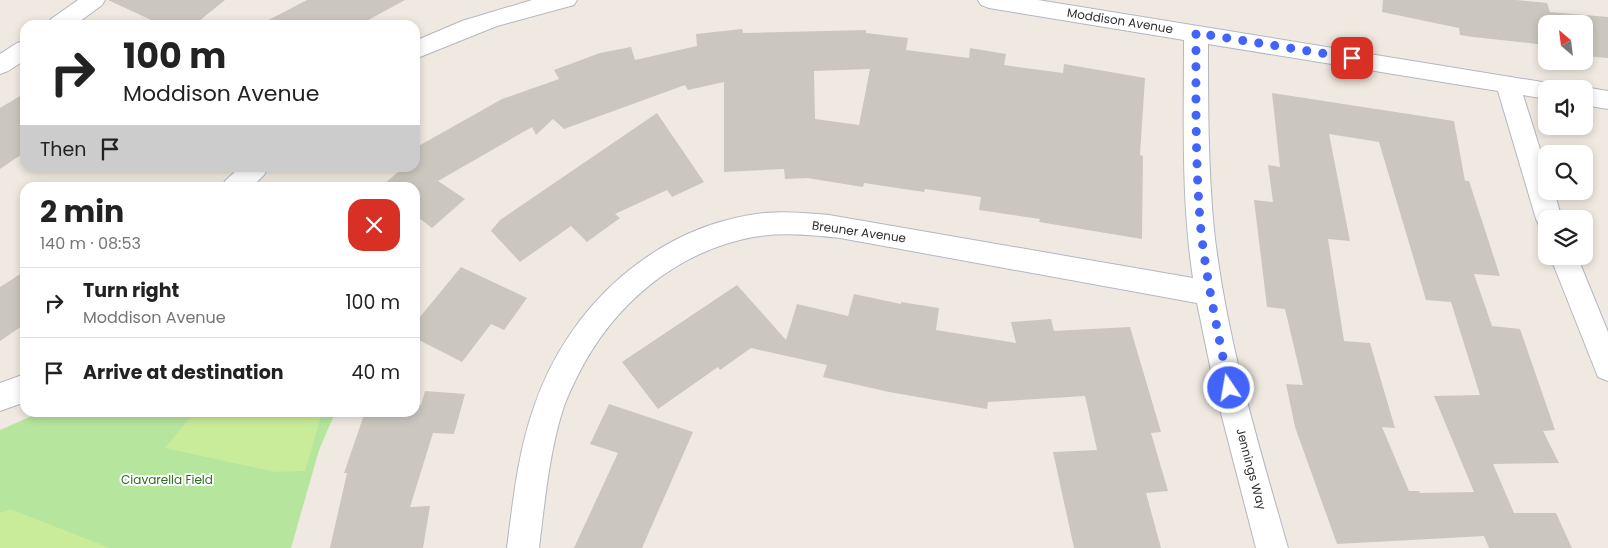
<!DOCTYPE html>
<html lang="en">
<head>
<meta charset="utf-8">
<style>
  :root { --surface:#fff; --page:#f6f6f6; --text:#222; --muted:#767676; --line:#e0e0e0 }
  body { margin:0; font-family:Poppins,sans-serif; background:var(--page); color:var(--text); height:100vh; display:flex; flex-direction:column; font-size:19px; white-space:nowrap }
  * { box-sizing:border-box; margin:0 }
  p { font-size:16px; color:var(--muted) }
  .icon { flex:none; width:28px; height:28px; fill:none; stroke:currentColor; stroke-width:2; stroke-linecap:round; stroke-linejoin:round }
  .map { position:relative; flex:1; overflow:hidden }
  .side { position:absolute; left:20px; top:182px; width:400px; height:235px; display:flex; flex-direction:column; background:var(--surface); border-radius:15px; box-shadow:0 2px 8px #0003 }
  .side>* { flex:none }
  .hud { position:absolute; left:20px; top:20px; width:400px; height:152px; border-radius:15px; box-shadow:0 2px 8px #0003; background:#fff; color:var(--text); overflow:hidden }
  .needle { width:32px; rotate:332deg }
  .fabs { position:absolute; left:1538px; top:15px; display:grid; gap:10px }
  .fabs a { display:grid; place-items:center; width:55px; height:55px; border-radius:10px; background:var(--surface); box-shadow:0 2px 8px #0003; font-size:25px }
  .pin { position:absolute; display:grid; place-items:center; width:42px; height:42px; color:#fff; margin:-21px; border-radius:10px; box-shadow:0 2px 8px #0006 }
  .me { position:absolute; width:55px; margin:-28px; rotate:348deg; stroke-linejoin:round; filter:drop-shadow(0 0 4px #0008) }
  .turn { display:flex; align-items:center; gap:18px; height:105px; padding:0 20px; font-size:22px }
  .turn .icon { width:65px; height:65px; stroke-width:2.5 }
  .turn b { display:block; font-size:35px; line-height:42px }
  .then { display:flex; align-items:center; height:48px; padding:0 20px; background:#0003; gap:10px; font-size:19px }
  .round { display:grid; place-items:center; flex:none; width:52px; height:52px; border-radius:15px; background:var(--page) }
  .headline { display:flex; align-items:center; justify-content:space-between; height:85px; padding:0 20px }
  h1 { font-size:30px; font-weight:700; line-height:38px }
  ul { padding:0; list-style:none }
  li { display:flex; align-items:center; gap:15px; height:70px; padding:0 20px; border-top:1px solid var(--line) }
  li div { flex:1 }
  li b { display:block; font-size:19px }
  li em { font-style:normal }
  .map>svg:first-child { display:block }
  .green { fill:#b6e59e }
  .pitch { fill:#c9ec9a }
  .building { fill:#cbc7bf; fill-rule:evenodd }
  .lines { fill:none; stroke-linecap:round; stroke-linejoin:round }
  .minor-casing { stroke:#b4b7c1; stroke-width:2 }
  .minor { fill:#fff; fill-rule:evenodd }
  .route { stroke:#4264fb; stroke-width:9; stroke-dasharray:0 16.2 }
  .labels { text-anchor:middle; stroke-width:4; stroke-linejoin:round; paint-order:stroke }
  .street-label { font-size:12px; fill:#2e2e2e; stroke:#fff }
  .park-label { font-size:12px; fill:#2c6e1b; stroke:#fff }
</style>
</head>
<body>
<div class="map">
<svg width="1608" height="548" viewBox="0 0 1608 548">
  <rect width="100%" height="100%" fill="#efe9e1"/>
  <path class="green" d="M 41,412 L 335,413 L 319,450 L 291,548 L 0,548 L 0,430 Z"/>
  <g class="pitch">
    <path d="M 194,413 L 194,412 L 322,413 L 305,471 L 276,472 L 165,448 Z"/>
    <path d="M 10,509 L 110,548 L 0,548 L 0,513 Z"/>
  </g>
  <g class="building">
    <path d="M 108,0 L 225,0 L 194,25 L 162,25 Z"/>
    <path d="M 307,0 L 405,0 L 359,25 L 259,25 Z"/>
    <path d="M 1383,0 L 1516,0 L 1547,3 L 1550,12 L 1608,17 L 1608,58 L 1584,56 L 1584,24 L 1546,24 L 1546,45 L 1473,37 L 1460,35 L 1459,28 L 1382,12 Z"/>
    <path d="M 742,29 L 743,33 L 866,30 L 866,33 L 908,38 L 906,50 L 969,58 L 970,48 L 1006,54 L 1004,65 L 1063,73 L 1064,64 L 1145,78 L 1140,155 L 1143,156 L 1142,239 L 1039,222 L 1040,219 L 979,210 L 981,197 L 925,189 L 924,192 L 864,183 L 863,187 L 807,178 L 785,179 L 784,169 L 724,172 L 724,82 L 688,90 L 685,85 L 564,129 L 553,119 L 536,135 L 532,127 L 438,181 L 465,199 L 432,228 L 415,215 L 415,188 L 379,188 L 403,168 L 415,168 L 415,148 L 502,99 L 559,79 L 554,70 L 600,53 L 631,47 L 635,60 L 697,46 L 696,34 ZM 870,69 L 859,125 L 815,119 L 814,71 Z"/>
    <path d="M 25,93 L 25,152 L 0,169 L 0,108 Z"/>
    <path d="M 1272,93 L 1454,121 L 1465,181 L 1469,181 L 1500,276 L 1474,274 L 1492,326 L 1520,329 L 1555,430 L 1543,431 L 1559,463 L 1493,464 L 1514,513 L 1556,513 L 1572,548 L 1489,548 L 1484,536 L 1337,544 L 1295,427 L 1286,384 L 1303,385 L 1285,309 L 1267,307 L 1254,200 L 1273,202 L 1268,165 L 1280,167 ZM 1329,134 L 1379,142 L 1426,300 L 1451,302 L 1480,395 L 1434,396 L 1474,492 L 1420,493 L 1419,491 L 1409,491 L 1382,427 L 1395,428 L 1370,343 L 1344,341 L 1328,239 L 1350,241 Z"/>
    <path d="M 657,113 L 704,182 L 672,197 L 667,190 L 615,214 L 620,218 L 587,242 L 571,226 L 520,262 L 491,231 L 500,220 Z"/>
    <path d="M 461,267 L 527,298 L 504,330 L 491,324 L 462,362 L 415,338 L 415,323 Z"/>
    <path d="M 25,271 L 25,324 L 0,341 L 0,287 Z"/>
    <path d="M 737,285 L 786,340 L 797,304 L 848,316 L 854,294 L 901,304 L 901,302 L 939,308 L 936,330 L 1016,343 L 1011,322 L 1051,319 L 1054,331 L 1130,327 L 1161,432 L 1151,433 L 1168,491 L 1146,493 L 1161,548 L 1074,548 L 1053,452 L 1097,450 L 1085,396 L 988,402 L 987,409 L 889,392 L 823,377 L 827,365 L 751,348 L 720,370 L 718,367 L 658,409 L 622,362 Z"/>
    <path d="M 425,391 L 465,394 L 454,434 L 433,433 L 410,507 L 430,506 L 423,548 L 330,548 L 347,473 L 344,473 L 365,412 L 415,412 L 415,405 L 421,405 Z"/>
    <path d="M 609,404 L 693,432 L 642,548 L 574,548 L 618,453 L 590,444 Z"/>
  </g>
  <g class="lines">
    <defs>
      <g id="minor">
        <path d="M 78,0 L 105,0 L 102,5 L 75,25 L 48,25 L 51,19 Z"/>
        <path d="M 532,0 L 577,0 L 574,5 L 497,26 L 415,59 L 415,41 L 462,21 Z"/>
        <path d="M 978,0 L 1038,0 L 1554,84 L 1557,89 L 1546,89 L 1546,99 L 1523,95 L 1546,168 L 1546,191 L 1554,191 L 1562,219 L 1546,219 L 1546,229 L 1540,227 L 1536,219 L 1498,91 L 1208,44 C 1208,106 1208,168 1214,230 C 1226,338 1258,443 1288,548 L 1256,548 L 1215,390 L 1197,303 L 840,238 C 811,235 782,232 753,237 C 675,252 613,305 578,375 C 573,385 568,395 564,406 C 549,452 545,500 539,548 L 507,548 C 513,501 518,452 534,407 C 568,306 656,225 765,213 C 786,211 807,213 829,215 L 1193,278 C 1181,199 1184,119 1184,40 L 989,8 L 981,5 Z"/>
        <path d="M 25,41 L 25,60 L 8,71 L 0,74 L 0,54 L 17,43 Z"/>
        <path d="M 1584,87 L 1608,91 L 1608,109 L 1584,105 L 1584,89 L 1578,89 Z"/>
        <path d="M 239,168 L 268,168 L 264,175 L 251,188 L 221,188 L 225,181 Z"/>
        <path d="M 1550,256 L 1577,256 L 1608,332 L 1608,381 L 1598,377 Z"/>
        <path d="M 25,374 L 25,402 L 0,411 L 0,383 Z"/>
      </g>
    </defs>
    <use href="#minor" class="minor-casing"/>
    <use href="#minor" class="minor"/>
  </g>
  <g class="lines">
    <path class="route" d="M 1229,388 C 1219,336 1207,284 1201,231 C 1195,165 1196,99 1196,33 L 1352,58"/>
  </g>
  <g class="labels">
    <g class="street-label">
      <text transform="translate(1120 21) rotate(9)" y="4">Moddison Avenue</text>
      <text transform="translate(859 232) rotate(8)" y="4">Breuner Avenue</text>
      <text transform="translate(1251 469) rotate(75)" y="4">Jennings Way</text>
    </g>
    <g class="park-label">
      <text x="167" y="484">Ciavarella Field</text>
    </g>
  </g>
</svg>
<div class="fabs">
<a><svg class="needle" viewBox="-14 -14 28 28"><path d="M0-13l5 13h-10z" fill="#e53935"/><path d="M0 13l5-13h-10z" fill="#767676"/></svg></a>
<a><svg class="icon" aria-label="sound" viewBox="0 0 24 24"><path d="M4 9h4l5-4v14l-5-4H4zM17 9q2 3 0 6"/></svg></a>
<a><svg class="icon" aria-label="search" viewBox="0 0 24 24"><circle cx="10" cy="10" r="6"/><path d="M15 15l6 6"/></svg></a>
<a><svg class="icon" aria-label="layers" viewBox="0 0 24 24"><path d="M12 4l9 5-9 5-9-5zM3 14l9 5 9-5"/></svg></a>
</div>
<div class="pin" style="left:1352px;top:58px;background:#d93025"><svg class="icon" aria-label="arrive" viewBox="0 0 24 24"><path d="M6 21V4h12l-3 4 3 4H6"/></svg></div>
<svg class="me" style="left:1229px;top:388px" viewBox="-20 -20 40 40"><circle r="17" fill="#4264fb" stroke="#fff" stroke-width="3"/><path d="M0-11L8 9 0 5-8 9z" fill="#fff"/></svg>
<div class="hud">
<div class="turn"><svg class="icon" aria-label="right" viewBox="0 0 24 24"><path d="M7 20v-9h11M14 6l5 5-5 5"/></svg><div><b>100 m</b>Moddison Avenue</div></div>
<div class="then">Then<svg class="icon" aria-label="arrive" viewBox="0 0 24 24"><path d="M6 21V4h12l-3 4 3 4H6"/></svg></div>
</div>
<section class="side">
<div class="headline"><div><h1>2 min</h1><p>140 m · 08:53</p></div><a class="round" style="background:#d93025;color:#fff"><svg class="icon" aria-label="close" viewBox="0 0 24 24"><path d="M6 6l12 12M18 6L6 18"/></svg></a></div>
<ul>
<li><svg class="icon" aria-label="right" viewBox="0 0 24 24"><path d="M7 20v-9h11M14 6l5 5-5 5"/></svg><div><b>Turn right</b><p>Moddison Avenue</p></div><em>100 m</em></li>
<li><svg class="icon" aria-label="arrive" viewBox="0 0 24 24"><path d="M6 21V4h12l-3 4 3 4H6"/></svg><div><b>Arrive at destination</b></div><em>40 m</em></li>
</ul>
</section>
</div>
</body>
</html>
